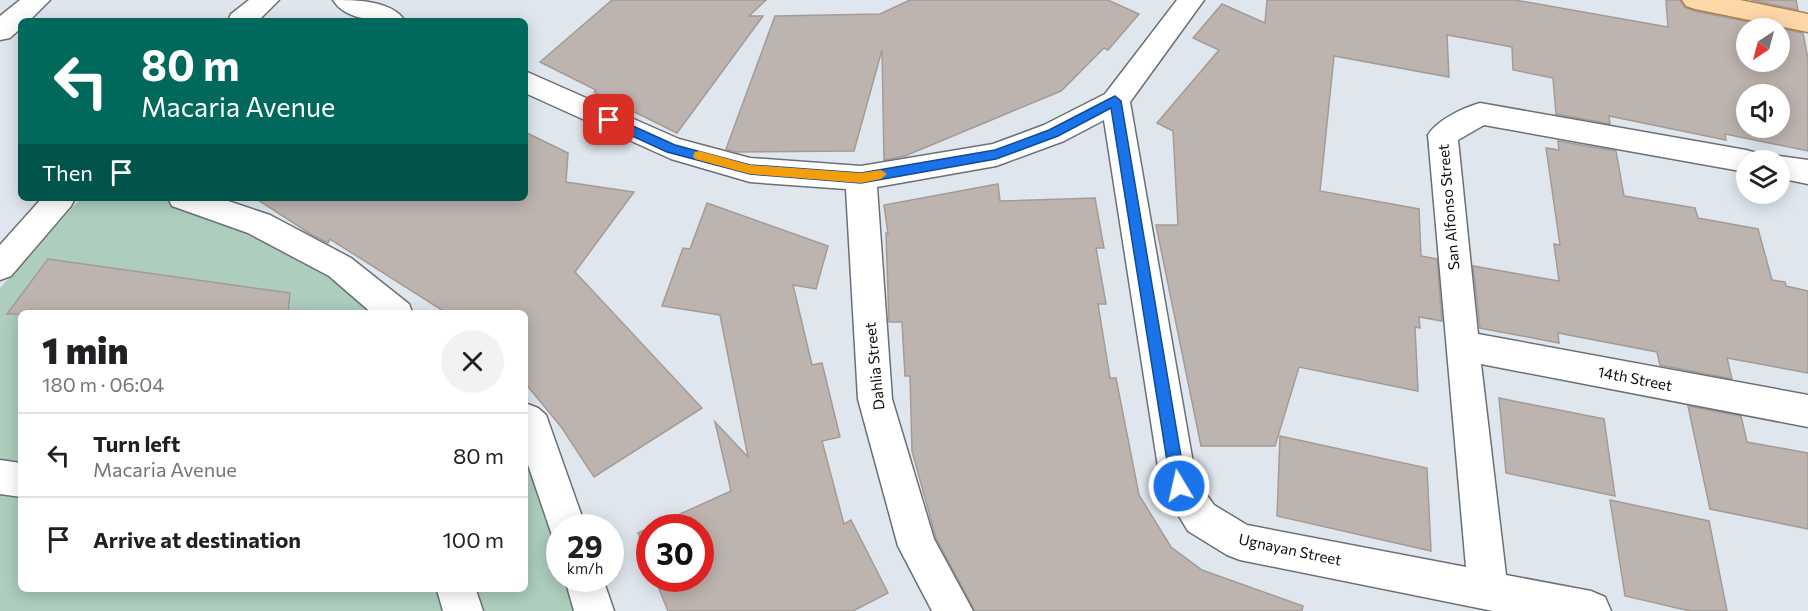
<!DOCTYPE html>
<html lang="en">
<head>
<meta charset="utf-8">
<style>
  :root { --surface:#fff; --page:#f2f2f2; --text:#202124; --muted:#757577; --line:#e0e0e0 }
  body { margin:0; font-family:Commissioner,sans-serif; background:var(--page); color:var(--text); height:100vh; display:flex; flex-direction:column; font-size:22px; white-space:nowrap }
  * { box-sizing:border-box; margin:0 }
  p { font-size:20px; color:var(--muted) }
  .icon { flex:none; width:33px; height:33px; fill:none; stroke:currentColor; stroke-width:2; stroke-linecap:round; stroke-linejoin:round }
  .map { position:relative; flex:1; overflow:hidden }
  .sheet { position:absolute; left:18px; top:310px; width:510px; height:282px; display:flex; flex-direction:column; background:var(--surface); border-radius:9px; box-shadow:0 3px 15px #0003 }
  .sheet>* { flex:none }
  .hud { position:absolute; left:18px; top:18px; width:510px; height:183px; border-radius:9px; box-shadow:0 3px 15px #0003; background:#00695c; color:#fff; overflow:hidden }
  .needle { width:39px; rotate:216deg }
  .controls { position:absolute; left:1736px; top:18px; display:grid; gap:12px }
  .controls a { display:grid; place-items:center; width:54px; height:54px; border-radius:50%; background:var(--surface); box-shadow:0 3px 15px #0003; font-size:30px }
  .speed { position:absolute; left:546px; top:514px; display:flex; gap:12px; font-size:30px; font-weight:700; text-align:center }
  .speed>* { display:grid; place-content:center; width:78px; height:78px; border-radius:50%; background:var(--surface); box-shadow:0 3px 15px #0003; line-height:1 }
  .speed small { font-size:15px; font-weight:400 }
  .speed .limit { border:9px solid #d22; background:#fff; color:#111 }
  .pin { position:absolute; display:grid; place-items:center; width:51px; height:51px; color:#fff; margin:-26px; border-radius:12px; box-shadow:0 3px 9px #0006 }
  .me { position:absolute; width:66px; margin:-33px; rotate:351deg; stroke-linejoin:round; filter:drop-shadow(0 0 4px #0008) }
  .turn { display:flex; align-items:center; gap:21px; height:126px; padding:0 24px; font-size:27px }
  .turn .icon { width:78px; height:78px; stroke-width:2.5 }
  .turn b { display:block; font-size:42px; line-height:51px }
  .then { display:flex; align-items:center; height:57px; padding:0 24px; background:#0003; gap:12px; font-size:22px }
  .round { display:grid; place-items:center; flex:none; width:63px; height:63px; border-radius:32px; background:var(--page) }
  .headline { display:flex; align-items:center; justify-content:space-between; height:102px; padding:0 24px }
  h1 { font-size:36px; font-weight:800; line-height:45px }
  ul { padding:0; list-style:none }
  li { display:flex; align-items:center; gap:18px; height:84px; padding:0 24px; border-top:2px solid var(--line) }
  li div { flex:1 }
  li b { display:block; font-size:22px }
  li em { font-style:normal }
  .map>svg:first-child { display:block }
  .green { fill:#adcdbd }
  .building { fill:#bdb3af; stroke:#a49b97; stroke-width:1.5; fill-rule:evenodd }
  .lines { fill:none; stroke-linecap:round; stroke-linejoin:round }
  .minor-casing { stroke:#6a7076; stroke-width:3 }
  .major-casing { stroke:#a87f4e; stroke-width:3 }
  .minor { fill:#fff; fill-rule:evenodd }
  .major { fill:#fed7a9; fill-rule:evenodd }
  .route { fill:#1a73e8; stroke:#114b97; stroke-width:1.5 }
  .slow { fill:#f59e0b }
  .labels { text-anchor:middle; stroke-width:5; stroke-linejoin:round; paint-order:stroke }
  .street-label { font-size:15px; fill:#090c0e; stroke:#fff }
</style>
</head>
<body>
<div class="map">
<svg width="1808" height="611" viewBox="0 0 1808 611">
  <rect width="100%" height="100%" fill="#dfe6ed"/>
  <path class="green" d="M 81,198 L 183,198 L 259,224 L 397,313 L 21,314 L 21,590 L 525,590 L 525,419 L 560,528 L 560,579 L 584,579 L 594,611 L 0,611 L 0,288 Z"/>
  <g class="building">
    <path d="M 612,0 L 766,0 L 749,16 L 763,16 L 677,133 L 594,92 L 596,90 L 540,62 Z"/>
    <path d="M 910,0 L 1108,0 L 1139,14 L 1108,50 L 1104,48 L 1061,91 L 905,156 L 884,160 L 882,50 L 854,151 L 737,152 L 726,149 L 775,16 L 880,14 Z"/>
    <path d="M 1267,0 L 1515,0 L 1668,27 L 1666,0 L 1680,0 L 1684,7 L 1695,11 L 1803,33 L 1808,59 L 1808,151 L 1725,134 L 1726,140 L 1609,116 L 1610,124 L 1556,114 L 1553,78 L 1513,70 L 1512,47 L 1447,35 L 1449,77 L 1334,56 L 1320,191 L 1419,209 L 1421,256 L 1437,259 L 1442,321 L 1419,317 L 1420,328 L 1415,327 L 1418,391 L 1299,367 L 1275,446 L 1201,446 L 1156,225 L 1178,225 L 1173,131 L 1157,123 L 1219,50 L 1193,38 L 1222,4 L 1265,23 ZM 1746,28 L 1779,28 L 1779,62 L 1746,62 ZM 1746,94 L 1779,94 L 1779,128 L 1746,128 Z"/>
    <path d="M 1751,0 L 1796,0 L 1798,10 Z"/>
    <path d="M 525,132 L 568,153 L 566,182 L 634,192 L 575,272 L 702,408 L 594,477 L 562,428 L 525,383 L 525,314 L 448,314 L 330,239 L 328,243 L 312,235 L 255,198 L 525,198 Z"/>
    <path d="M 1558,141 L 1616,151 L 1624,196 L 1695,208 L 1698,218 L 1758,229 L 1772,280 L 1785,282 L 1786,286 L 1808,291 L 1808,373 L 1727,358 L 1732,379 L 1660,365 L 1657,352 L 1558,333 L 1559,343 L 1480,328 L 1473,266 L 1559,281 L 1554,244 L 1560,245 L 1546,148 L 1559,150 Z"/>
    <path d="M 998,184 L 1000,201 L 1095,198 L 1104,248 L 1096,248 L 1106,304 L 1098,304 L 1110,378 L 1116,378 L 1139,495 L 1171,547 L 1202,570 L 1303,606 L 1302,611 L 975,611 L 936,538 L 912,451 L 910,376 L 905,376 L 902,322 L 889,322 L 886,233 L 888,234 L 884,205 Z"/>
    <path d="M 707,203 L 828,246 L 816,289 L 793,285 L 812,365 L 822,363 L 840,437 L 822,441 L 844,524 L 851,520 L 888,593 L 853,611 L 668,611 L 655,579 L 700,579 L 700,528 L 650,528 L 650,564 L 638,533 L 731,491 L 715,422 L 748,457 L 720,315 L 662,306 L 683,248 L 690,249 Z"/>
    <path d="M 48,259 L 290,293 L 288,314 L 7,314 Z"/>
    <path d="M 1499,398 L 1604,419 L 1615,496 L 1506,473 Z"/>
    <path d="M 1688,406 L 1741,416 L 1747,442 L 1808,453 L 1808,529 L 1710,509 Z"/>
    <path d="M 1280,436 L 1427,468 L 1431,551 L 1277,516 Z"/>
    <path d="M 1610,500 L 1709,521 L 1727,611 L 1690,611 L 1625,596 Z"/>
  </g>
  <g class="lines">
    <defs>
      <g id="minor">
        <path d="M 20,0 L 50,0 L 29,21 L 21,21 L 21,28 L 10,38 L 0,40 L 0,16 Z"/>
        <path d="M 249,0 L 279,0 L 258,21 L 228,21 L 231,14 Z"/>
        <path d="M 333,0 C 355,0 392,0 405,21 C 383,21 346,22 333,0 Z"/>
        <path d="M 1177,0 L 1204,0 L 1130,102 L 1196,480 L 1214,505 L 1247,525 L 1466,567 L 1428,135 C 1437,120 1463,108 1480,103 L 1746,150 L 1757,153 L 1761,160 L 1746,160 L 1746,172 L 1484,125 L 1458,140 L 1478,334 L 1808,395 L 1808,427 L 1481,364 L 1506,575 L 1591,591 L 1605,597 L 1611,611 L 1493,611 L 1240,560 L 1227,555 L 1188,531 L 1161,486 L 1104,120 L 1064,141 L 996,166 L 877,187 L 892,399 L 934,539 L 973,611 L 932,611 L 898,546 L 858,399 L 846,189 L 750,182 L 671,159 L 525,93 L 525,71 L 679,139 L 750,158 L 861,166 L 993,144 L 1044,125 L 1105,94 Z"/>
        <path d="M 1779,156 L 1808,160 L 1808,184 L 1779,178 L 1779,160 L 1767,160 Z"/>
        <path d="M 42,198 L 75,198 L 71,206 L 11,276 L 0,280 L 0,245 Z"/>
        <path d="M 168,198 L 219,198 L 270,215 L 351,258 L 409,304 L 413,314 L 373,314 L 329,276 L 248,233 L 172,206 Z"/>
        <path d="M 525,403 L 538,408 L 546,415 L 586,528 L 560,528 L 560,543 L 554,541 L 525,456 Z"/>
        <path d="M 0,460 L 21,463 L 21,497 L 0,494 Z"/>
        <path d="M 565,579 L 603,579 L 614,611 L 574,611 Z"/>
        <path d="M 437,590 L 476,590 L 483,611 L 443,611 Z"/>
      </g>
      <path id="major" d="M 1682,0 L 1740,0 L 1808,14 L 1808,32 L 1695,9 L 1686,6 Z"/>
    </defs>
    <use href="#minor" class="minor-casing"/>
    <use href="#major" class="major-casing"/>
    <use href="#minor" class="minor"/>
    <use href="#major" class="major"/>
  </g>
  <path class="route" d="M 1115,96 L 1121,101 L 1186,486 L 1184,491 L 1179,493 L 1173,491 L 1171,486 L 1111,108 L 1058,136 L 996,159 L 861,183 L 750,174 L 667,152 L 604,123 L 603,120 L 609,115 L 613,117 L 675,145 L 750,165 L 861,173 L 995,150 L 1049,130 Z"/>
  <path class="slow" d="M 699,151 L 750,165 L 861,173 L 881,170 L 887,174 L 881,179 L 861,183 L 750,174 L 695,159 L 693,156 L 695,152 Z"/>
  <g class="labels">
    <g class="street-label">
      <text transform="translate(1449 207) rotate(-95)" y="5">San Alfonso Street</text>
      <text transform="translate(875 366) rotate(-96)" y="5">Dahlia Street</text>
      <text transform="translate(1635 379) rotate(11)" y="5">14th Street</text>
      <text transform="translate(1290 550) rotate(12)" y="5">Ugnayan Street</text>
    </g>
  </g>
</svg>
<div class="controls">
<a><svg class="needle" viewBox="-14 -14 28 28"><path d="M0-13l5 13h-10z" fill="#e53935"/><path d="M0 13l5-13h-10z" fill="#757577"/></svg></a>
<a><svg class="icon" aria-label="sound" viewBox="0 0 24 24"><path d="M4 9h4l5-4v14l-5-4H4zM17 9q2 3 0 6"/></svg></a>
<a><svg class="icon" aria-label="layers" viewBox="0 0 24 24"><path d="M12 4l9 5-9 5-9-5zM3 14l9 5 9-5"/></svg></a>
</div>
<div class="speed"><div>29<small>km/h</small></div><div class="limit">30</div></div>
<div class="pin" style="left:609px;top:120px;background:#d93025"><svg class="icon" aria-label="arrive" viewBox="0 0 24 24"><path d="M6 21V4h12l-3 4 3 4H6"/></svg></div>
<svg class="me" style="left:1179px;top:486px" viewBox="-20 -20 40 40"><circle r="17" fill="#1a73e8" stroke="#fff" stroke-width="3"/><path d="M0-11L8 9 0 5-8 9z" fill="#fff"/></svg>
<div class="hud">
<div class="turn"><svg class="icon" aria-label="left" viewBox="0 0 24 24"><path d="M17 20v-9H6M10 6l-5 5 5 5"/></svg><div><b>80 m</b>Macaria Avenue</div></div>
<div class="then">Then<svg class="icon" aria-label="arrive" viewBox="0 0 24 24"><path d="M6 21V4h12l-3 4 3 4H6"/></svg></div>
</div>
<section class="sheet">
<div class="headline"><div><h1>1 min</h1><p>180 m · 06:04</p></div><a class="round"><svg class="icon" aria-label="close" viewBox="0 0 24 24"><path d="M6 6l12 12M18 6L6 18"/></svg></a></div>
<ul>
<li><svg class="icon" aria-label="left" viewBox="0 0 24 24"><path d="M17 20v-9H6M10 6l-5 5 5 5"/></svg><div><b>Turn left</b><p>Macaria Avenue</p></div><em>80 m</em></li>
<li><svg class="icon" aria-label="arrive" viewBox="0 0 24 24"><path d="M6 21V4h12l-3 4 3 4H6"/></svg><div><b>Arrive at destination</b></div><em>100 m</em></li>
</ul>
</section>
</div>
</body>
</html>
